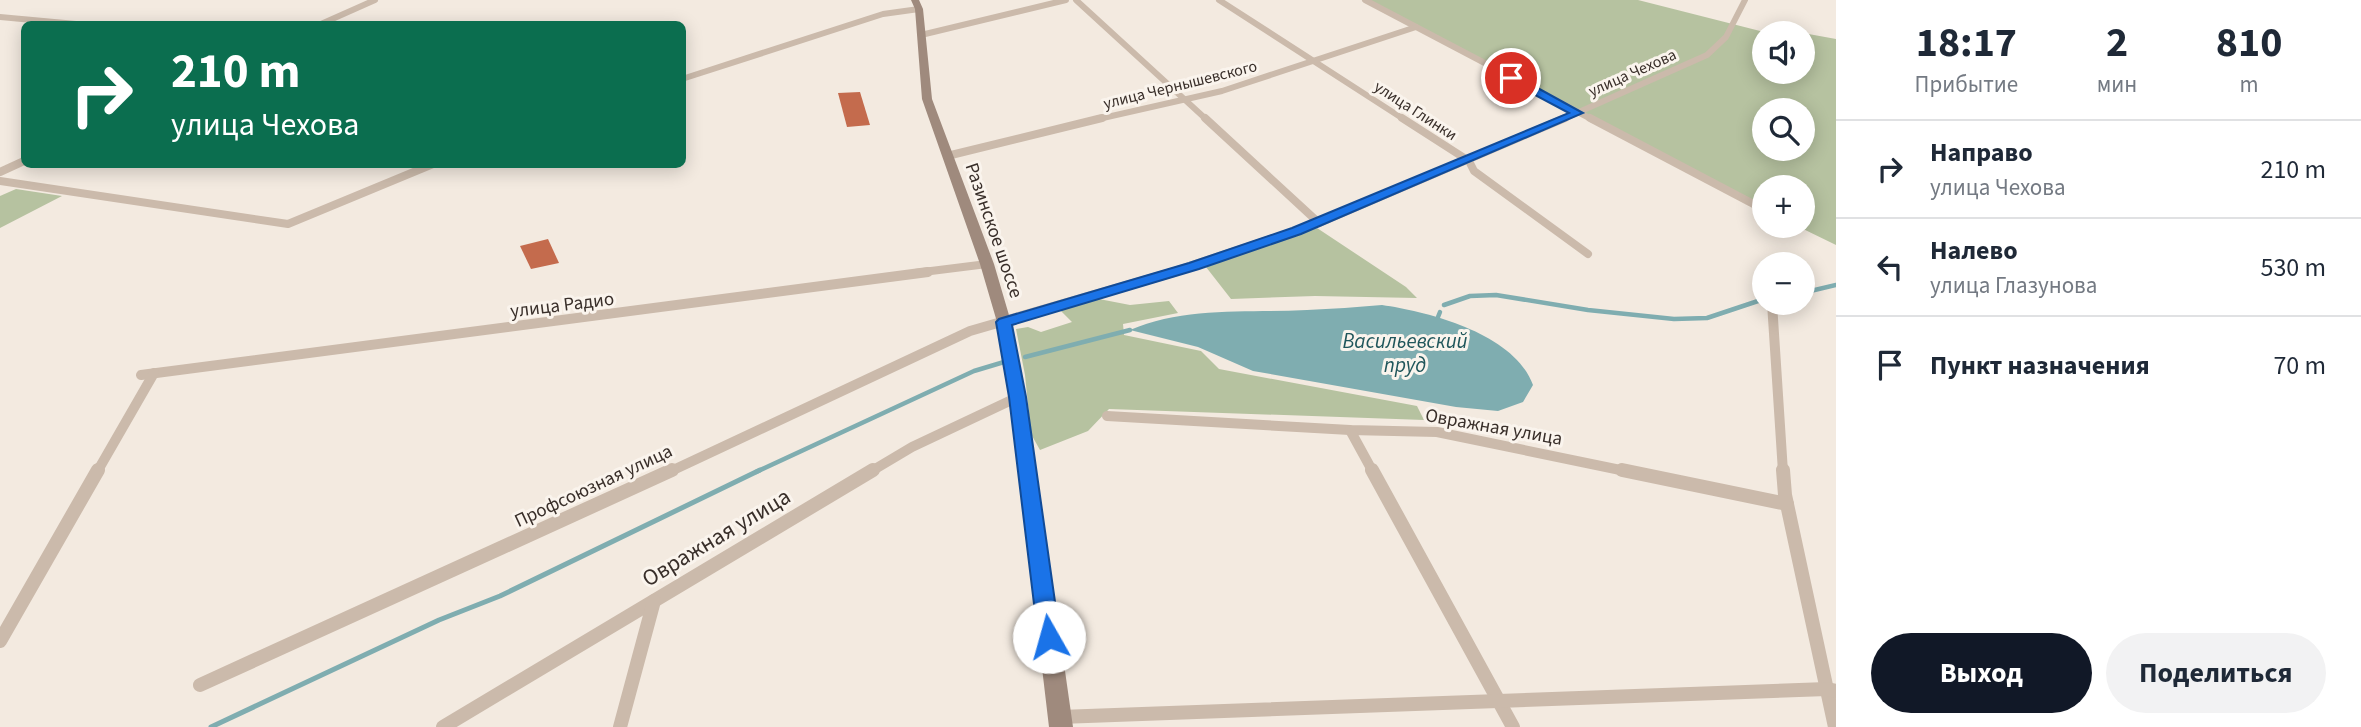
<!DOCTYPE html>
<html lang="ru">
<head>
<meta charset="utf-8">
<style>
  :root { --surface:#fff; --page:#f2f2f3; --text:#1f2937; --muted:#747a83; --line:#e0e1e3; --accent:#111827 }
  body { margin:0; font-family:"Source Sans 3",sans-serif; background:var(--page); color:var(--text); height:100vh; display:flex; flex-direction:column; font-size:26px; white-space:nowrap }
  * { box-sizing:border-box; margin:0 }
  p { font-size:23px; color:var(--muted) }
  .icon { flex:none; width:38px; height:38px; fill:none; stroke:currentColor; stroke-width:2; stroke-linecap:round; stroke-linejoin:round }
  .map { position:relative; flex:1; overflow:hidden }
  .sheet { display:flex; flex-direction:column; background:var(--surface); width:525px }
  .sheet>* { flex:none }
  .hud { position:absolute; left:21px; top:21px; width:665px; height:147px; border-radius:10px; box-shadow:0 4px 18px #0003; background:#0b6e4f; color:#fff; overflow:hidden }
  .controls { position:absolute; left:1752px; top:21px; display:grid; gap:14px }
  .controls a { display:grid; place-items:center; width:63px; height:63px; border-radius:50%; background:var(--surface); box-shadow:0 4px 18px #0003; font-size:35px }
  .pin { position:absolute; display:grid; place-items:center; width:60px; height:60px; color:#fff; margin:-30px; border:4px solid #fff; border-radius:50%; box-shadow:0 2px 7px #0007 }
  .me { position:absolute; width:77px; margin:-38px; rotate:353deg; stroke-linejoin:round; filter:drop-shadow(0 0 5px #0008) }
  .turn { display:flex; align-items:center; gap:24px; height:147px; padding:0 35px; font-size:32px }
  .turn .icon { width:91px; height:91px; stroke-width:2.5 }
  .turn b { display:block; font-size:49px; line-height:60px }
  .eta { display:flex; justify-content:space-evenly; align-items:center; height:119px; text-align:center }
  .eta b { font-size:42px; font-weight:700; line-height:49px }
  .cta { display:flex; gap:14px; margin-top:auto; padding:14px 35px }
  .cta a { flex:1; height:80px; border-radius:42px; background:var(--accent); color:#fff; font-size:28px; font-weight:700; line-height:80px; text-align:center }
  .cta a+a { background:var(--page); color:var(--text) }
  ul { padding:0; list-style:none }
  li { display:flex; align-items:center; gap:21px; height:98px; padding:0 35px; border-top:2px solid var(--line) }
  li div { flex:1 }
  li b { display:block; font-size:26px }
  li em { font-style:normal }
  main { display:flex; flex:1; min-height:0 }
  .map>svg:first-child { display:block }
  .green { fill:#b6c2a0; fill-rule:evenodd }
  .water { fill:#7fadb0 }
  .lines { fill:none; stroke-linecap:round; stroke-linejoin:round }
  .stream-far1 { stroke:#7fadb0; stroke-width:4.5 }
  .stream { stroke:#7fadb0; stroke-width:5 }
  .building { fill:#c46b4d }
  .street-far3 { stroke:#cbbaab; stroke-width:6 }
  .street-far2 { stroke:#cbbaab; stroke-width:8 }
  .street-far1 { stroke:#cbbaab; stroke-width:10 }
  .street { stroke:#cbbaab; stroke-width:14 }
  .secondary { fill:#9f8a7d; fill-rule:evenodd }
  .route { fill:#1a73e8; stroke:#114b97; stroke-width:2 }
  .labels { text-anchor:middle; stroke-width:6; stroke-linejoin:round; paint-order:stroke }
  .far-street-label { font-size:16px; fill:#392f2a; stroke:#faf4ed }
  .street-label { font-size:19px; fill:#392f2a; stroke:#faf4ed }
  .water-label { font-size:21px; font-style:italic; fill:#20565b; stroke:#faf4ed }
  .near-street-label { font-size:23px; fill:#392f2a; stroke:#faf4ed }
</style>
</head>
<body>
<main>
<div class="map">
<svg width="1836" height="727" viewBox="0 0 1836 727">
  <rect width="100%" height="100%" fill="#f3eae0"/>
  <g class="green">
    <path d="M 1367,0 L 1638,0 L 1768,33 L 1802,33 L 1764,33 L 1764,72 L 1802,72 L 1803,33 L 1836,39 L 1836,245 L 1797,226 L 1802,226 L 1802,187 L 1764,187 L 1764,209 ZM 1764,110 L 1802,110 L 1802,149 L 1764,149 Z"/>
    <path d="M 16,189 L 62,196 L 0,228 L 0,196 Z"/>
    <path d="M 1317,228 L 1406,287 L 1417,298 L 1315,296 L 1231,299 L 1206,267 Z"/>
    <path d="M 1099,299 L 1130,305 L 1169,301 L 1178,313 L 1123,324 L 1124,335 L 1201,351 L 1219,369 L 1417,406 L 1424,420 L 1109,409 L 1088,431 L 1040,450 L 1031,434 L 1025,375 L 1016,329 L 1028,327 L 1041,332 L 1072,322 L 1059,309 Z"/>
  </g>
  <path class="water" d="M 1382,305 C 1430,312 1515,334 1533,385 L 1523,402 L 1498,411 L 1456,407 L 1253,371 L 1198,347 L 1130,330 C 1185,306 1248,313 1307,310 C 1332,309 1357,307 1382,305 Z"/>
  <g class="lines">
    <g class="stream-far1">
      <path d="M 1802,293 L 1836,285"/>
      <path d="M 1444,305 L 1470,296 L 1496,295 L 1588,310 L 1674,319 L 1707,318 L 1764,299"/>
      <path d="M 1438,317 L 1440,312"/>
      <path d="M 1025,357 L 1130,330"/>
      <path d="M 756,472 L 974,371 L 1004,362"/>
    </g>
    <path class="stream" d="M 211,727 L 439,620 L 500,596 L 760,470"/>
  </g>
  <g class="building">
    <path d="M 860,92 L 870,125 L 847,127 L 838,93 Z"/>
    <path d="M 548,239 L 559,263 L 531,269 L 520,246 Z"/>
  </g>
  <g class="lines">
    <g class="street-far3">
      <path d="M 1076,0 L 1207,120"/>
      <path d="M 1219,0 L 1405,120"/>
      <path d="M 1365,0 L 1593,120"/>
      <path d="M 0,17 L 76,24"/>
      <path d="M 321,24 L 375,0"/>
      <path d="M 921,35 L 1066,0"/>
      <path d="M 682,79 L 883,14 L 919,9"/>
      <path d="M 1094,120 L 1222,91 L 1416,27"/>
      <path d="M 1561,120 L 1707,55 L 1726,37 L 1745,0"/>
    </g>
    <g class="street-far2">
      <path d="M 1205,118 L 1319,223"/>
      <path d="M 1402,118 L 1469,161 L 1474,171 L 1588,254"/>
      <path d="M 1590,118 L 1761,208"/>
      <path d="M 947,156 L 1102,118"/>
      <path d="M 0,172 L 24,161"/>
      <path d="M 0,181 L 288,224 L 433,164"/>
      <path d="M 915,273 L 987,264"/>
      <path d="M 1168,273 L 1319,223 L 1565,118"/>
    </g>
    <g class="street-far1">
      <path d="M 1772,303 L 1783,472"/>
      <path d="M 141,375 L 928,272"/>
      <path d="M 1107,416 L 1350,430 L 1437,432 L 1630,472"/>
      <path d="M 1350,430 L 1373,472"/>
      <path d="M 97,472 L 154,373"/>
      <path d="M 669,472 L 970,331 L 1174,272"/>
      <path d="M 870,472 L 912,447 L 1018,397"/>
    </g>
    <g class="street">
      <path d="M 1372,470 L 1513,727"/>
      <path d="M 1622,470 L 1787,504"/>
      <path d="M 1783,470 L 1785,495 L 1835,727"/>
      <path d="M 0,641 L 98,470"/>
      <path d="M 200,685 L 672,470"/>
      <path d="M 1060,717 L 1827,689 L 1836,691"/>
      <path d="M 443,727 L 873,470"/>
      <path d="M 620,727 L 654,601"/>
    </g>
    <path class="secondary" d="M 911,0 L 919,0 L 923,9 L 932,99 L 994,264 L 1011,322 L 1026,397 L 1073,727 L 1049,727 L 1010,397 L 997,322 L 980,264 L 922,99 L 915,9 Z"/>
  </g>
  <path class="route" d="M 1507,75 L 1514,75 L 1583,113 L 1301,234 L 1199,269 L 1012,325 L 1026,397 L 1060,637 L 1057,643 L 1049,646 L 1042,643 L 1038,637 L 1009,397 L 996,322 L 999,319 L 1189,263 L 1292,228 L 1569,113 L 1507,80 Z"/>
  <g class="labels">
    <g class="far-street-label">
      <text transform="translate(1632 72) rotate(-24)" y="6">улица Чехова</text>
      <text transform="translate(1180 84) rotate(-14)" y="6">улица Чернышевского</text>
      <text transform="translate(1416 110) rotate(33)" y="6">улица Глинки</text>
    </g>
    <g class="street-label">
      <text transform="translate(995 230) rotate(71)" y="7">Разинское шоссе</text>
      <text transform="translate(562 304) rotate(-7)" y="7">улица Радио</text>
      <text transform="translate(1494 426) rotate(10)" y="7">Овражная улица</text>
      <text transform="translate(593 485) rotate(-25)" y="7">Профсоюзная улица</text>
    </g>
    <g class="water-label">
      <text x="1405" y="348">Васильевский<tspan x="1405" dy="24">пруд</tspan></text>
    </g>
    <g class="near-street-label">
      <text transform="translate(716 537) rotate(-31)" y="8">Овражная улица</text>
    </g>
  </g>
</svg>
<div class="controls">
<a><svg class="icon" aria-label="sound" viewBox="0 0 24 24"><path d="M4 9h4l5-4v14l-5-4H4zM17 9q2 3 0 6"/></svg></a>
<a><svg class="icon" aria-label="search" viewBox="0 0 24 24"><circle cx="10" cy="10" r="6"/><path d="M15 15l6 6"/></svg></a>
<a>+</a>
<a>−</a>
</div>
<div class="pin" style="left:1511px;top:78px;background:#d93025"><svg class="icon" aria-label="arrive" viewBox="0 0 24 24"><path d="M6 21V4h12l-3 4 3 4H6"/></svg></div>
<svg class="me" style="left:1049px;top:637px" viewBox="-20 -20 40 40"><circle r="19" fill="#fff"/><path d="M0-13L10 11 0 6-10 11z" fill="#1a73e8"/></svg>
<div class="hud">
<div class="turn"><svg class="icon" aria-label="right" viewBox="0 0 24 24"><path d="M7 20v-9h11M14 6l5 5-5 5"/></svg><div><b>210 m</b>улица Чехова</div></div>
</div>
</div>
<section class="sheet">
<div class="eta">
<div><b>18:17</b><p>Прибытие</p></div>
<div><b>2</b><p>мин</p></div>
<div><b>810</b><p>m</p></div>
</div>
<ul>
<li><svg class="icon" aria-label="right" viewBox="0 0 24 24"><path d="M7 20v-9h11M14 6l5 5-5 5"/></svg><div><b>Направо</b><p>улица Чехова</p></div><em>210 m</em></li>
<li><svg class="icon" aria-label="left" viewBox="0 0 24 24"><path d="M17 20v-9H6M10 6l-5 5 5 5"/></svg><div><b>Налево</b><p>улица Глазунова</p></div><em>530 m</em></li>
<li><svg class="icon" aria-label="arrive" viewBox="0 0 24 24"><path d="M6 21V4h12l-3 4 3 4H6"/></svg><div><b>Пункт назначения</b></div><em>70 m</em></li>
</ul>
<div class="cta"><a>Выход</a><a>Поделиться</a></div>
</section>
</main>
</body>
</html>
